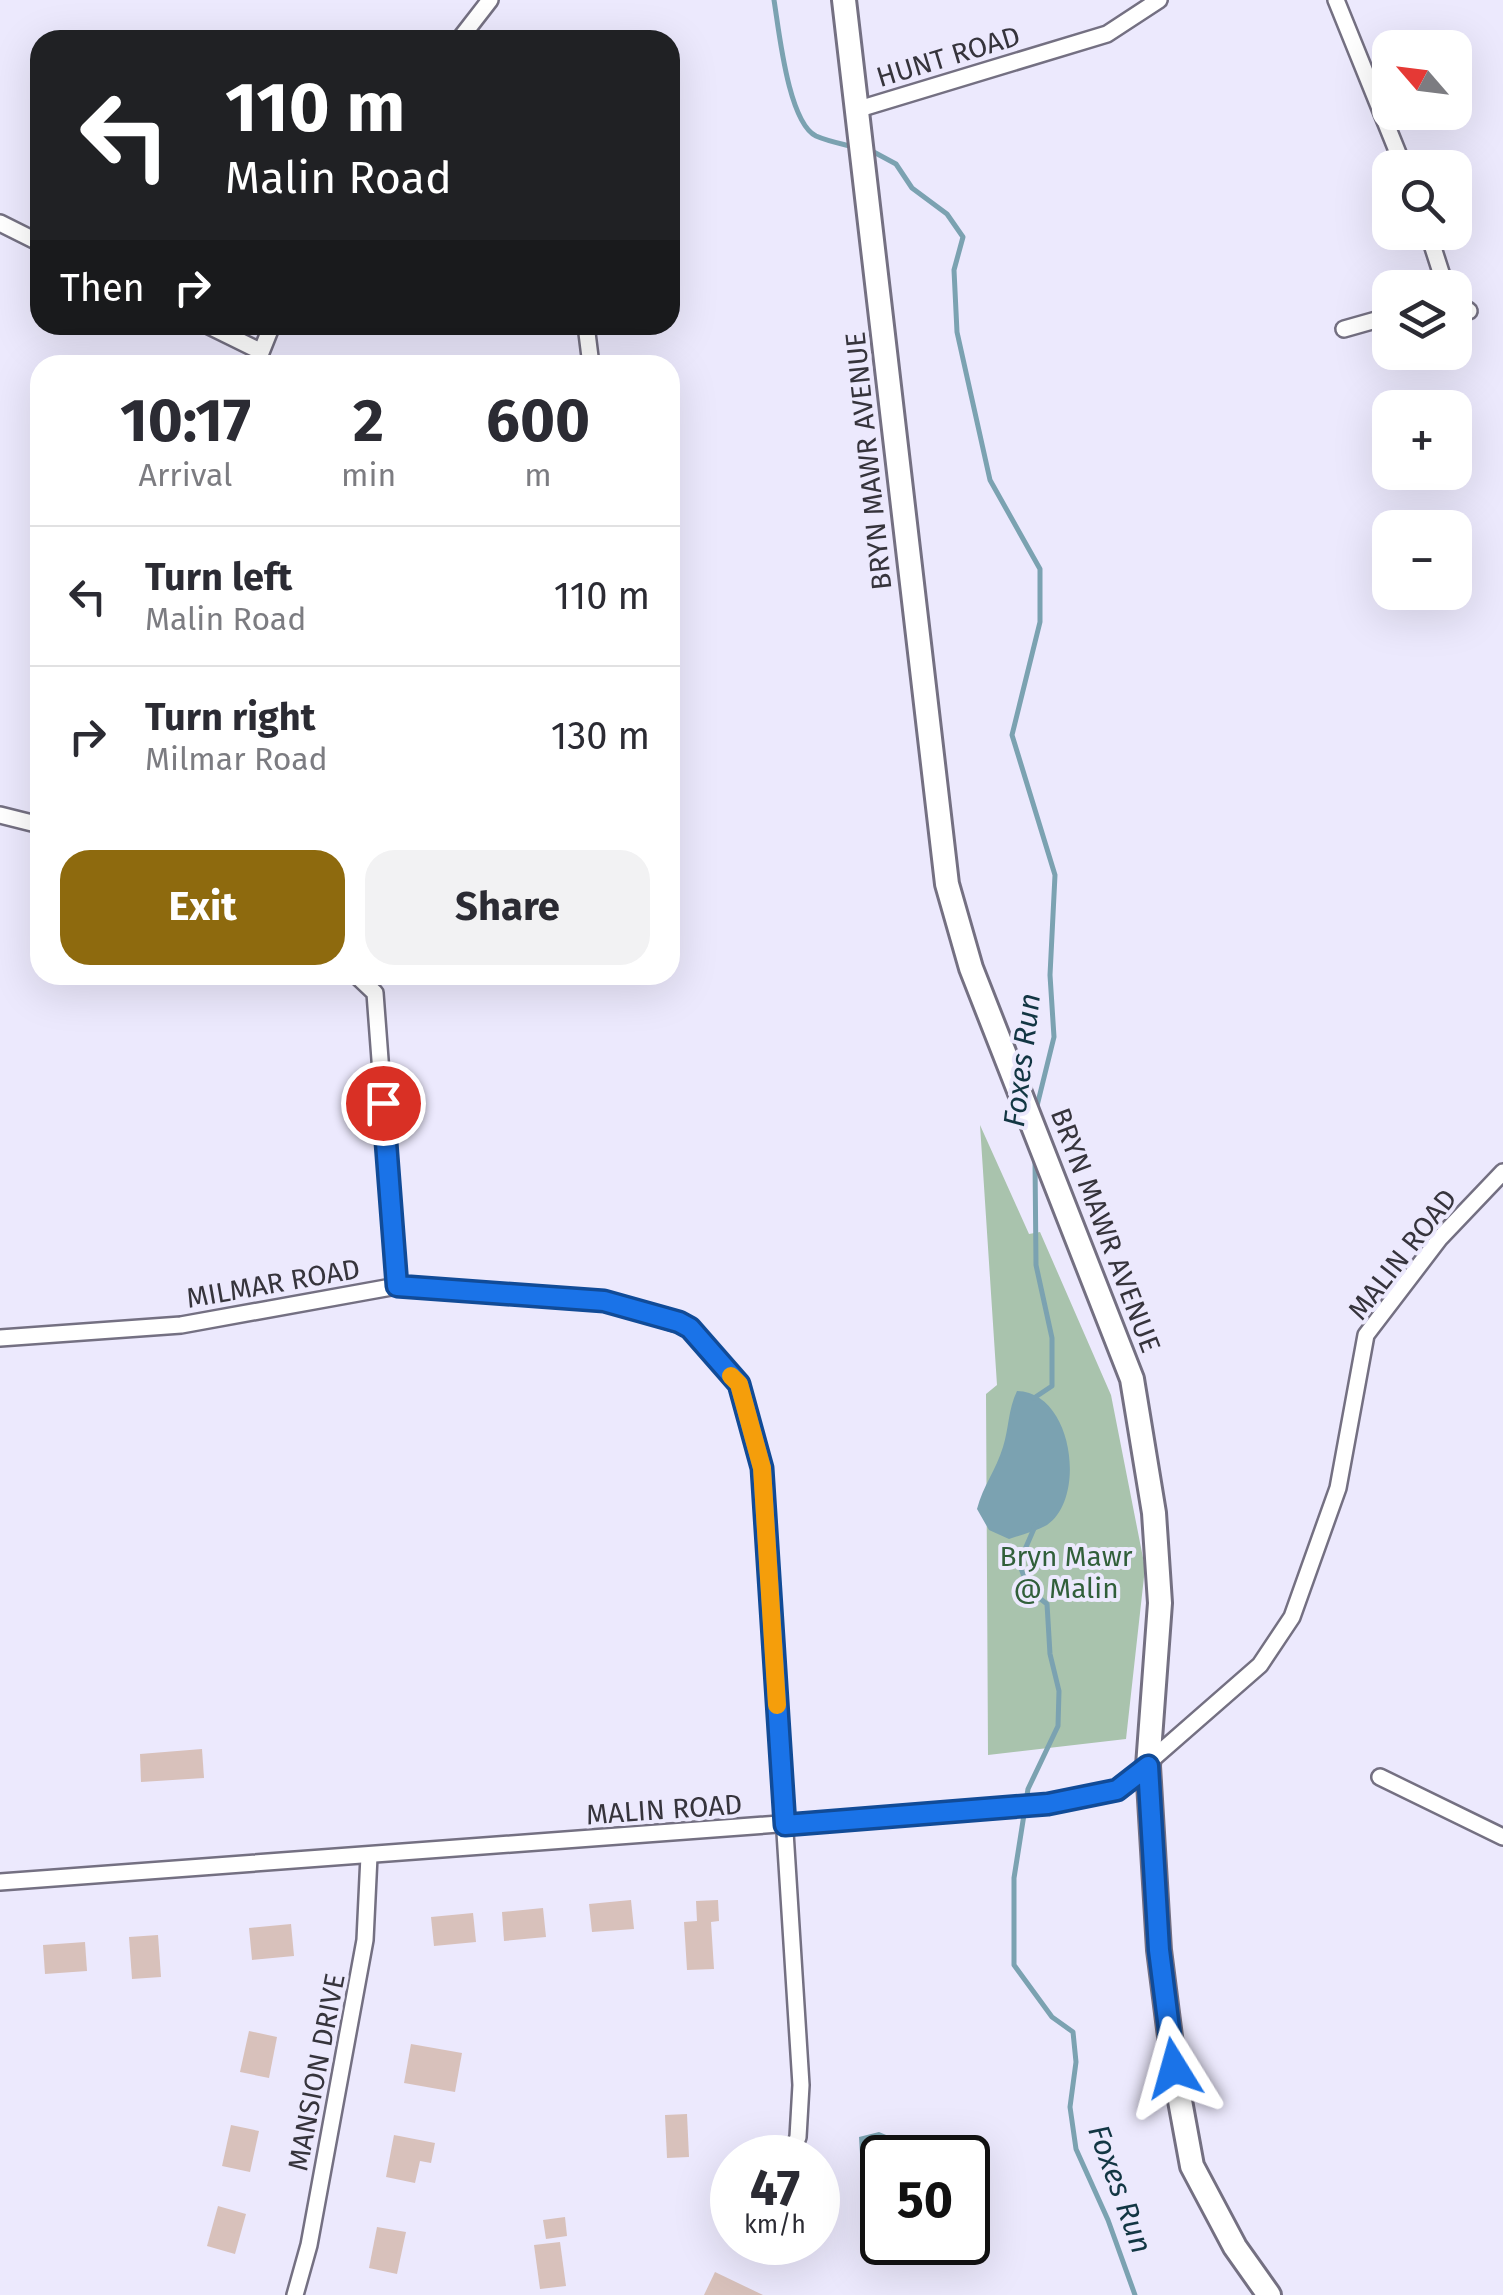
<!DOCTYPE html>
<html lang="en">
<head>
<meta charset="utf-8">
<style>
  :root { --surface:#fff; --page:#f2f2f3; --text:#2b2b33; --muted:#7c7c81; --line:#e1e1e2; --accent:#8e6a0e }
  body { margin:0; font-family:"Fira Sans",sans-serif; background:var(--page); color:var(--text); height:100vh; display:flex; flex-direction:column; font-size:38px; white-space:nowrap }
  * { box-sizing:border-box; margin:0 }
  p { font-size:32px; color:var(--muted) }
  .icon { flex:none; width:55px; height:55px; fill:none; stroke:currentColor; stroke-width:2; stroke-linecap:round; stroke-linejoin:round }
  .map { position:relative; flex:1; overflow:hidden }
  .sheet { position:absolute; left:30px; top:355px; width:650px; height:630px; display:flex; flex-direction:column; background:var(--surface); border-radius:30px; box-shadow:0 10px 40px #0002 }
  .sheet>* { flex:none }
  .guide { position:absolute; left:30px; top:30px; width:650px; height:305px; border-radius:30px; box-shadow:0 10px 40px #0002; background:#202124; color:#fff; overflow:hidden }
  .needle { width:65px; rotate:298deg }
  .controls { position:absolute; left:1372px; top:30px; display:grid; gap:20px }
  .controls a { display:grid; place-items:center; width:100px; height:100px; border-radius:20px; background:var(--surface); box-shadow:0 10px 40px #0002; font-size:50px }
  .speed { position:absolute; left:710px; top:2135px; display:flex; gap:20px; font-size:50px; font-weight:700; text-align:center }
  .speed>* { display:grid; place-content:center; width:130px; height:130px; border-radius:50%; background:var(--surface); box-shadow:0 10px 40px #0002; line-height:1 }
  .speed small { font-size:25px; font-weight:400 }
  .speed .limit { border:5px solid #111; border-radius:15px; background:#fff; color:#111 }
  .pin { position:absolute; display:grid; place-items:center; width:85px; height:85px; color:#fff; margin:-42px; border:5px solid #fff; border-radius:50%; box-shadow:0 2px 10px #0007 }
  .me { position:absolute; width:110px; margin:-55px; rotate:352deg; stroke-linejoin:round; filter:drop-shadow(0 0 8px #0008) }
  .turn { display:flex; align-items:center; gap:35px; height:210px; padding:0 30px; font-size:45px }
  .turn .icon { width:130px; height:130px; stroke-width:2.5 }
  .turn b { display:block; font-size:70px; line-height:85px }
  .then { display:flex; align-items:center; height:95px; padding:0 30px; background:#0003; gap:20px; font-size:38px }
  .eta { display:flex; justify-content:space-evenly; align-items:center; height:170px; text-align:center }
  .eta b { font-size:60px; font-weight:700; line-height:70px }
  .action { display:flex; gap:20px; margin-top:auto; padding:20px 30px }
  .action a { flex:1; height:115px; border-radius:30px; background:var(--accent); color:#fff; font-size:40px; font-weight:700; line-height:115px; text-align:center }
  .action a+a { background:var(--page); color:var(--text) }
  ul { padding:0; list-style:none }
  li { display:flex; align-items:center; gap:30px; height:140px; padding:0 30px; border-top:2px solid var(--line) }
  li div { flex:1 }
  li b { display:block; font-size:38px }
  li em { font-style:normal }
  .map>svg:first-child { display:block }
  .green { fill:#a9c3ad }
  .water { fill:#7ba2b1 }
  .lines { fill:none; stroke-linecap:round; stroke-linejoin:round }
  .stream { stroke:#7ba2b1; stroke-width:5 }
  .building { fill:#d8c1bb }
  .minor-casing { stroke:#747082; stroke-width:20 }
  .secondary-casing { stroke:#747082; stroke-width:28 }
  .minor { stroke:#fff; stroke-width:15 }
  .secondary { stroke:#fff; stroke-width:22 }
  .route-casing { stroke:#114b97; stroke-width:25 }
  .route { stroke:#1a73e8; stroke-width:18 }
  .slow { stroke:#f59e0b; stroke-width:18 }
  .labels { text-anchor:middle; stroke-width:8; stroke-linejoin:round; paint-order:stroke }
  .street-label { font-size:28px; fill:#36343c; stroke:#ece9fd }
  .park-label { font-size:28px; fill:#315f3a; stroke:#ece9fd }
  .water-label { font-size:30px; font-style:italic; fill:#123643; stroke:#ece9fd }
</style>
</head>
<body>
<div class="map">
<svg width="1503" height="2295" viewBox="0 0 1503 2295">
  <rect width="100%" height="100%" fill="#ece9fd"/>
  <path class="green" d="M 980,1125 L 1029,1234 L 1040,1232 L 1111,1395 L 1145,1568 L 1126,1739 L 988,1755 L 986,1394 L 997,1385 Z"/>
  <g class="water">
    <path d="M 1017,1391 C 1073,1392 1087,1498 1047,1525 C 1036,1531 1021,1535 1009,1539 L 989,1530 L 977,1509 C 983,1486 996,1470 1003,1447 C 1009,1428 1008,1410 1017,1391 Z"/>
    <path d="M 879,2132 L 898,2140 L 913,2157 L 882,2158 L 882,2184 L 860,2154 L 859,2137 Z"/>
  </g>
  <g class="lines">
    <g class="stream">
      <path d="M 774,0 C 779,30 788,122 816,136 C 827,141 842,144 854,147"/>
      <path d="M 870,150 L 896,164 L 912,188 L 947,214 L 963,237 L 954,270 L 957,332 L 990,480 L 1040,569 L 1040,622 L 1012,735 L 1055,875 L 1050,975 L 1054,1037 L 1036,1110"/>
      <path d="M 1034,1398 L 1052,1386 L 1052,1338 L 1036,1265 L 1035,1160"/>
      <path d="M 1036,1524 L 1019,1563 L 1029,1590 L 1047,1604 L 1050,1654 L 1059,1691 L 1058,1726 L 1028,1789 L 1014,1878 L 1014,1965 L 1052,2017 L 1073,2032 L 1076,2062 L 1070,2107 L 1076,2149 L 1108,2220 L 1135,2295"/>
    </g>
  </g>
  <g class="building">
    <path d="M 202,1749 L 204,1778 L 141,1782 L 140,1754 Z"/>
    <path d="M 631,1900 L 634,1929 L 592,1932 L 589,1904 Z"/>
    <path d="M 718,1900 L 719,1921 L 711,1922 L 714,1969 L 687,1970 L 684,1922 L 697,1921 L 696,1901 Z"/>
    <path d="M 543,1908 L 546,1937 L 504,1941 L 502,1912 Z"/>
    <path d="M 473,1913 L 476,1942 L 434,1946 L 431,1917 Z"/>
    <path d="M 291,1924 L 294,1956 L 252,1960 L 249,1928 Z"/>
    <path d="M 158,1935 L 161,1977 L 132,1979 L 129,1937 Z"/>
    <path d="M 85,1942 L 87,1971 L 45,1974 L 43,1945 Z"/>
    <path d="M 249,2031 L 277,2037 L 269,2078 L 240,2072 Z"/>
    <path d="M 411,2044 L 462,2053 L 455,2092 L 404,2083 Z"/>
    <path d="M 687,2114 L 689,2157 L 667,2158 L 665,2115 Z"/>
    <path d="M 231,2125 L 259,2131 L 250,2172 L 222,2166 Z"/>
    <path d="M 394,2135 L 435,2143 L 431,2163 L 420,2161 L 415,2183 L 386,2177 Z"/>
    <path d="M 218,2206 L 246,2214 L 235,2254 L 207,2246 Z"/>
    <path d="M 565,2217 L 567,2236 L 546,2239 L 543,2220 Z"/>
    <path d="M 377,2227 L 406,2232 L 397,2274 L 369,2268 Z"/>
    <path d="M 560,2242 L 566,2286 L 540,2289 L 534,2245 Z"/>
    <path d="M 715,2272 L 763,2295 L 704,2295 Z"/>
  </g>
  <g class="lines">
    <defs>
      <g id="minor">
        <path d="M 1336,0 L 1404,168"/>
        <path d="M 459,40 L 490,0"/>
        <path d="M 859,109 L 1107,34 L 1159,0"/>
        <path d="M 0,223 L 40,243"/>
        <path d="M 1428,232 L 1446,288"/>
        <path d="M 1455,302 L 1469,311"/>
        <path d="M 207,325 L 260,351"/>
        <path d="M 586,325 L 591,365"/>
        <path d="M 1344,329 L 1390,316"/>
        <path d="M 256,365 L 272,325"/>
        <path d="M 0,815 L 40,825"/>
        <path d="M 356,975 L 375,993 L 397,1286"/>
        <path d="M 0,1338 L 181,1325 L 397,1286 L 605,1301 L 690,1328 L 739,1384 L 762,1468 L 801,2085 L 798,2137 L 790,2158"/>
        <path d="M 1380,1777 L 1503,1837"/>
        <path d="M 0,1882 L 1048,1804 L 1117,1790 L 1260,1665 L 1292,1617 L 1338,1488 L 1366,1335 L 1440,1238 L 1503,1172"/>
        <path d="M 295,2295 L 309,2245 L 365,1940 L 369,1856"/>
      </g>
      <path id="secondary" d="M 844,0 L 947,884 L 971,968 L 1132,1379 L 1154,1513 L 1160,1603 L 1148,1766 L 1159,1950 L 1174,2068 L 1192,2166 L 1235,2247 L 1269,2295"/>
    </defs>
    <use href="#minor" class="minor-casing"/>
    <use href="#secondary" class="secondary-casing"/>
    <use href="#minor" class="minor"/>
    <use href="#secondary" class="secondary"/>
  </g>
  <g class="lines">
    <defs>
      <path id="route" d="M 383,1103 L 397,1286 L 604,1301 L 679,1322 L 690,1328 L 739,1384 L 762,1468 L 785,1825 L 1048,1804 L 1117,1790 L 1148,1766 L 1159,1950 L 1174,2068"/>
    </defs>
    <use href="#route" class="route-casing"/>
    <use href="#route" class="route"/>
    <path class="slow" d="M 731,1376 L 739,1384 L 762,1468 L 777,1705"/>
  </g>
  <g class="labels">
    <g class="street-label">
      <text transform="translate(948 56) rotate(-17)" y="10">HUNT ROAD</text>
      <text transform="translate(868 461) rotate(-96)" y="10">BRYN MAWR AVENUE</text>
      <text transform="translate(1106 1230) rotate(69)" y="10">BRYN MAWR AVENUE</text>
      <text transform="translate(1402 1254) rotate(-52)" y="10">MALIN ROAD</text>
      <text transform="translate(273 1283) rotate(-10)" y="10">MILMAR ROAD</text>
      <text transform="translate(664 1809) rotate(-4)" y="10">MALIN ROAD</text>
      <text transform="translate(316 2072) rotate(-79)" y="10">MANSION DRIVE</text>
    </g>
    <g class="park-label">
      <text x="1066" y="1566">Bryn Mawr<tspan x="1066" dy="32">@ Malin</tspan></text>
    </g>
    <g class="water-label">
      <text transform="translate(1022 1060) rotate(-83)" y="10">Foxes Run</text>
      <text transform="translate(1120 2189) rotate(70)" y="10">Foxes Run</text>
    </g>
  </g>
</svg>
<div class="controls">
<a><svg class="needle" viewBox="-14 -14 28 28"><path d="M0-13l5 13h-10z" fill="#e53935"/><path d="M0 13l5-13h-10z" fill="#7c7c81"/></svg></a>
<a><svg class="icon" aria-label="search" viewBox="0 0 24 24"><circle cx="10" cy="10" r="6"/><path d="M15 15l6 6"/></svg></a>
<a><svg class="icon" aria-label="layers" viewBox="0 0 24 24"><path d="M12 4l9 5-9 5-9-5zM3 14l9 5 9-5"/></svg></a>
<a>+</a>
<a>−</a>
</div>
<div class="speed"><div>47<small>km/h</small></div><div class="limit">50</div></div>
<div class="pin" style="left:383px;top:1103px;background:#d93025"><svg class="icon" aria-label="arrive" viewBox="0 0 24 24"><path d="M6 21V4h12l-3 4 3 4H6"/></svg></div>
<svg class="me" style="left:1174px;top:2068px" viewBox="-20 -20 40 40"><path d="M0-17L14 15 0 8-14 15z" fill="#1a73e8" stroke="#fff" stroke-width="4"/></svg>
<div class="guide">
<div class="turn"><svg class="icon" aria-label="left" viewBox="0 0 24 24"><path d="M17 20v-9H6M10 6l-5 5 5 5"/></svg><div><b>110 m</b>Malin Road</div></div>
<div class="then">Then<svg class="icon" aria-label="right" viewBox="0 0 24 24"><path d="M7 20v-9h11M14 6l5 5-5 5"/></svg></div>
</div>
<section class="sheet">
<div class="eta">
<div><b>10:17</b><p>Arrival</p></div>
<div><b>2</b><p>min</p></div>
<div><b>600</b><p>m</p></div>
</div>
<ul>
<li><svg class="icon" aria-label="left" viewBox="0 0 24 24"><path d="M17 20v-9H6M10 6l-5 5 5 5"/></svg><div><b>Turn left</b><p>Malin Road</p></div><em>110 m</em></li>
<li><svg class="icon" aria-label="right" viewBox="0 0 24 24"><path d="M7 20v-9h11M14 6l5 5-5 5"/></svg><div><b>Turn right</b><p>Milmar Road</p></div><em>130 m</em></li>
</ul>
<div class="action"><a>Exit</a><a>Share</a></div>
</section>
</div>
</body>
</html>
